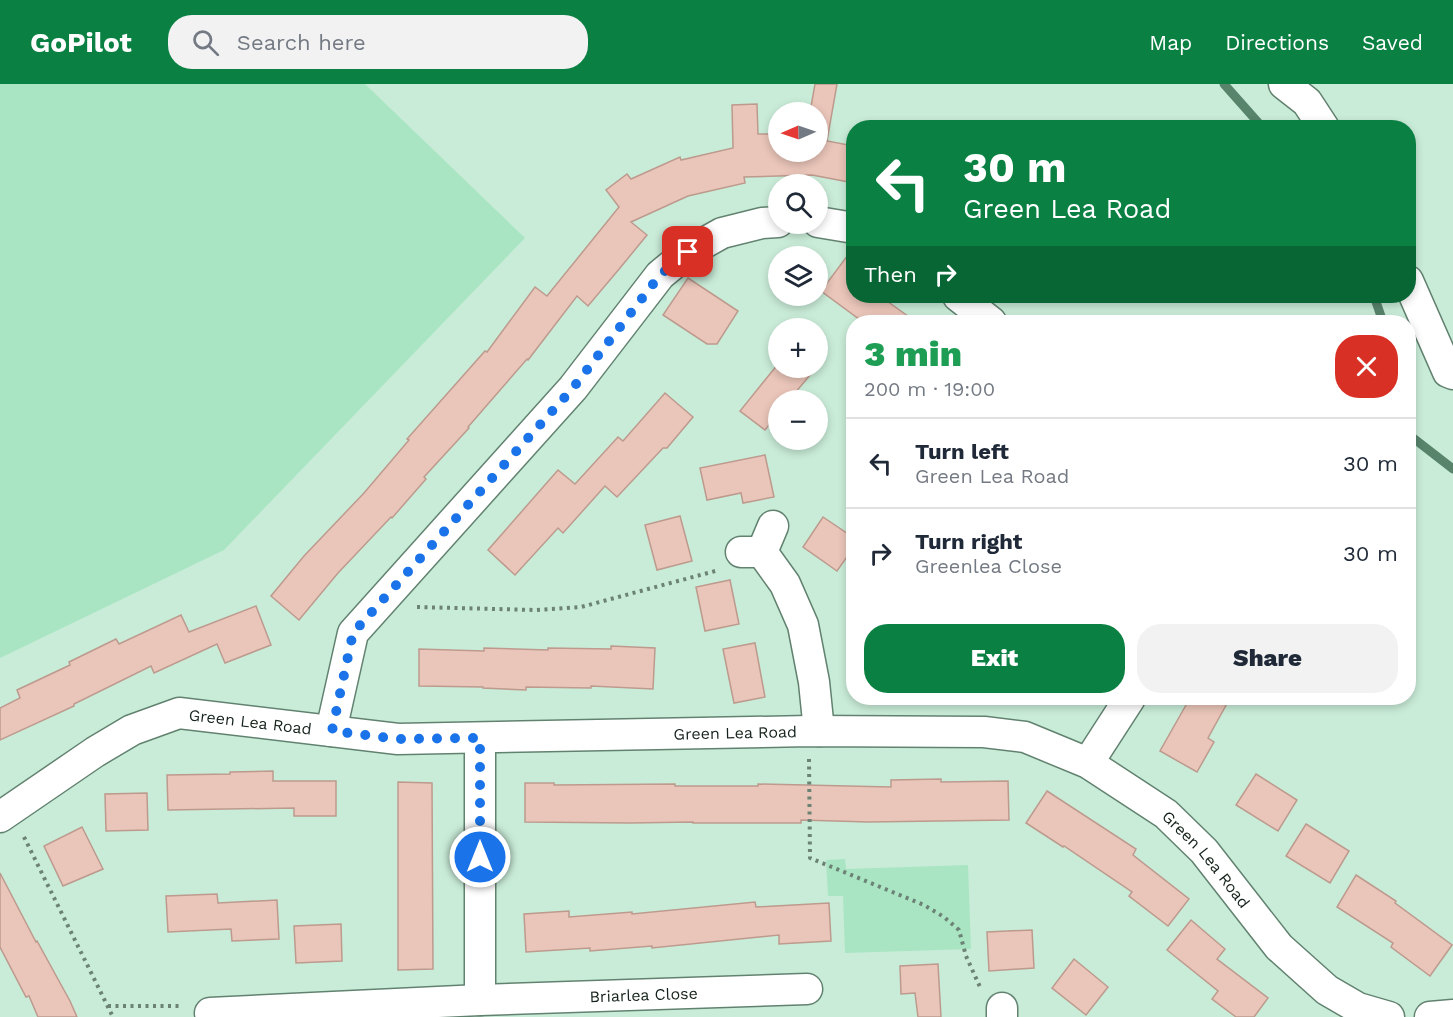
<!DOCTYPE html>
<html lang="en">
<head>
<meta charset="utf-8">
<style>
  :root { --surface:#fff; --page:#f2f2f3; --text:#1f2937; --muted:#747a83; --line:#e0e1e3; --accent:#0b8043 }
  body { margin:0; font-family:"Work Sans",sans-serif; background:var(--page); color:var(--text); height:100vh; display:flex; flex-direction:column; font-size:22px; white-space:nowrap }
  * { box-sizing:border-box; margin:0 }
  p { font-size:20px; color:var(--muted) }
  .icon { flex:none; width:33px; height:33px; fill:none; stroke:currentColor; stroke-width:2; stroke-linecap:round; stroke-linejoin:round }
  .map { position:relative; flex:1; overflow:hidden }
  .side { position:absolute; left:846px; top:231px; width:570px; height:390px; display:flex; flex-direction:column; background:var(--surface); border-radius:24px; box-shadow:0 3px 9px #0003 }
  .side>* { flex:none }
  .top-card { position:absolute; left:846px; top:36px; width:570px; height:183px; border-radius:24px; box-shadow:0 3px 9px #0003; background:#0b8043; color:#fff; overflow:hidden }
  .needle { width:39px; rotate:268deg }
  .controls { position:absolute; left:768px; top:18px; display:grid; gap:12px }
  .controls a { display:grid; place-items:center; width:60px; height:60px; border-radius:50%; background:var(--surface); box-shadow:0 3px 9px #0003; font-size:30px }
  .pin { position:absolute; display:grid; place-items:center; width:51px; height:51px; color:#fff; margin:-26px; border-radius:12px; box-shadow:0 3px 9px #0006 }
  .me { position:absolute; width:66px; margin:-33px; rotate:0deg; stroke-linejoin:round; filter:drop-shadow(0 0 4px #0008) }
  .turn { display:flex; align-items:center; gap:21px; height:126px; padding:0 18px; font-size:27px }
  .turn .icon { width:78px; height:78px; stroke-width:2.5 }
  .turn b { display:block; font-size:42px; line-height:51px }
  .then { display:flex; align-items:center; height:57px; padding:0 18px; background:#0003; gap:12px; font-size:22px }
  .round { display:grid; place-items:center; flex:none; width:63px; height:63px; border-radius:24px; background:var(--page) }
  .head { display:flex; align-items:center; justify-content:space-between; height:102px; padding:0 18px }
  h1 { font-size:36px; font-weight:800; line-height:45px; color:#1e9e55 }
  .cta { display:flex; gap:12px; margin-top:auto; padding:12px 18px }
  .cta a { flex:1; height:69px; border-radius:24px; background:var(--accent); color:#fff; font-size:24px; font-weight:800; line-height:69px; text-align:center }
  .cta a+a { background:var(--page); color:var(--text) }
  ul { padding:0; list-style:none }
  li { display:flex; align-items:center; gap:18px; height:90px; padding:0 18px; border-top:2px solid var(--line) }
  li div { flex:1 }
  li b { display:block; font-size:22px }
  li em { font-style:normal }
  header { display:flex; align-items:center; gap:36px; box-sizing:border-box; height:84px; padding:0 30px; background:var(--accent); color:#fff }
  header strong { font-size:28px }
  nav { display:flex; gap:33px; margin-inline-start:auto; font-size:21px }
  .search { width:420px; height:54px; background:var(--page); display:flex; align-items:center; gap:15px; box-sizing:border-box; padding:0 21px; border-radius:24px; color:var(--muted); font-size:22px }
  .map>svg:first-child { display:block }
  .green { fill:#a9e5c3 }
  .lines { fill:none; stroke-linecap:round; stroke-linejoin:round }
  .stream { stroke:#58846c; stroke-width:9 }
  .building { fill:#eac5b9; stroke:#bd9a8e; stroke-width:1.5 }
  .street-casing { stroke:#628270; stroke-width:33 }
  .path { stroke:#6b8275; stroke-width:4; stroke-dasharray:3 4.5; stroke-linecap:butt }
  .street { stroke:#fff; stroke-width:30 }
  .route { stroke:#1a73e8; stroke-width:10; stroke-dasharray:0 18 }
  .labels { text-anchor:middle; stroke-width:4.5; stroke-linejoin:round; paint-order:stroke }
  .street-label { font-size:16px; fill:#15221b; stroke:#fff }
</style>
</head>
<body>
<header>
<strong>GoPilot</strong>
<div class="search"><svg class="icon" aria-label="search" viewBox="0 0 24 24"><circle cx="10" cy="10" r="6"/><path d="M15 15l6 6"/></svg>Search here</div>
<nav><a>Map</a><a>Directions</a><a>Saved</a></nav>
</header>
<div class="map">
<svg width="1453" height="933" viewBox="0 0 1453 933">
  <rect width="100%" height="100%" fill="#c9ecd8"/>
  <g class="green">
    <path d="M 0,0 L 365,0 L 525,154 L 224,466 L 0,574 Z"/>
    <path d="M 845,775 L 846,785 L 968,781 L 971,865 L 845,869 L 843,812 L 828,812 L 826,776 Z"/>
  </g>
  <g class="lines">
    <g class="stream">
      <path d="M 1224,0 L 1263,44"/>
      <path d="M 1374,212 L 1383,238"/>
      <path d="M 1408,350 L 1453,385"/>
    </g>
  </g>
  <g class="building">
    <path d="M 815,0 L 837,0 L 827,57 L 854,62 L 854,99 L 812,91 L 744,93 L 745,99 L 688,112 L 631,138 L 647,151 L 620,184 L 588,222 L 577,212 L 528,276 L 527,275 L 468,343 L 469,344 L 424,393 L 426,395 L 392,434 L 391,433 L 338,489 L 299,536 L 271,512 L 304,472 L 364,409 L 409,356 L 407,355 L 485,267 L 487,268 L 535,203 L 547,212 L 619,123 L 606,106 L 627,90 L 631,95 L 680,73 L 681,76 L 733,64 L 732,21 L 757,20 L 758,50 L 778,50 L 778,68 L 818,68 L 818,28 L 810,28 Z"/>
    <path d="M 854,163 L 854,212 L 880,212 L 916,238 L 863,238 L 821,207 Z"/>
    <path d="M 688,194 L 738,227 L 717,260 L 707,260 L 663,231 Z"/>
    <path d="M 778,280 L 778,284 L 816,284 L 789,316 L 778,316 L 778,330 L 765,346 L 740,327 Z"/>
    <path d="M 665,309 L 693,333 L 667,364 L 663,364 L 617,413 L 605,402 L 563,449 L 558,444 L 515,491 L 488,466 L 558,386 L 575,400 L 618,353 L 623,357 Z"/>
    <path d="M 765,371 L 774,413 L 743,419 L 741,409 L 707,416 L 700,384 Z"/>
    <path d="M 680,432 L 692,477 L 657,486 L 645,441 Z"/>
    <path d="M 823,433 L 854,454 L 854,463 L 837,487 L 803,463 Z"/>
    <path d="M 730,496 L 739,540 L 705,547 L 696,503 Z"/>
    <path d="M 256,522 L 271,561 L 225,579 L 217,560 L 154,589 L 151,582 L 74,620 L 74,622 L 0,656 L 0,624 L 20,614 L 17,606 L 70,581 L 69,578 L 116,555 L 119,560 L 181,531 L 189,548 Z"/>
    <path d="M 755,559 L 765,613 L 734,619 L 723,565 Z"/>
    <path d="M 611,562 L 655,564 L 653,605 L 591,602 L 591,604 L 526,603 L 526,606 L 483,604 L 483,603 L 419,602 L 419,565 L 484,567 L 484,564 L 548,566 L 548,564 L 611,565 Z"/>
    <path d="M 1190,614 L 1230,614 L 1208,654 L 1214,658 L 1197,688 L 1160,667 Z"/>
    <path d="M 273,687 L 273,697 L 336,697 L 336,732 L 294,732 L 294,724 L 168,726 L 167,691 L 230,690 L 230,688 Z"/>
    <path d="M 1256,690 L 1297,716 L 1278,747 L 1236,721 Z"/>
    <path d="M 941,695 L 941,698 L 1008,697 L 1009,736 L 868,738 L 801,736 L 801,739 L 693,739 L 693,738 L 630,739 L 525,738 L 525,699 L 554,699 L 554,701 L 675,700 L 675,702 L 758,702 L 758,700 L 891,703 L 891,696 Z"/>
    <path d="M 398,698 L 432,699 L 433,885 L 398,886 Z"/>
    <path d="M 1047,707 L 1136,765 L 1133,771 L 1189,815 L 1168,842 L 1129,812 L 1132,808 L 1064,762 L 1063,763 L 1026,739 Z"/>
    <path d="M 147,709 L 148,746 L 106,747 L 105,710 Z"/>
    <path d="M 1306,740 L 1349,767 L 1330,799 L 1286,772 Z"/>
    <path d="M 82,743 L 103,785 L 63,802 L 44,762 Z"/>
    <path d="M 0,789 L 36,858 L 37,857 L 70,917 L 77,933 L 38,933 L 29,912 L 26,913 L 0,863 Z"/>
    <path d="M 1356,791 L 1396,817 L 1395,819 L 1452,861 L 1430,892 L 1391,863 L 1393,859 L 1337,823 Z"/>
    <path d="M 217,810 L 218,819 L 277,816 L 279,855 L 232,857 L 231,845 L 168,848 L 166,812 Z"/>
    <path d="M 755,818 L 756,823 L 829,819 L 831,857 L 779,860 L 779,851 L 652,864 L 652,862 L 590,867 L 590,864 L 526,868 L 524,830 L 569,827 L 569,833 L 632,828 L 632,830 Z"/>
    <path d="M 1191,836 L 1225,865 L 1217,875 L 1268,914 L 1254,933 L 1236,933 L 1212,915 L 1218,907 L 1167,866 Z"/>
    <path d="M 341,840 L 342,877 L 296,879 L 294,842 Z"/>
    <path d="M 1032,846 L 1034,884 L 989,887 L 987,848 Z"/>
    <path d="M 1074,875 L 1108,903 L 1086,931 L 1052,904 Z"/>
    <path d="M 938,880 L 941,933 L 918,933 L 915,909 L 901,910 L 900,882 Z"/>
  </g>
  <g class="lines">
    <defs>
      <g id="street">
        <path d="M 1284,0 L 1307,18 L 1324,44"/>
        <path d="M 818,138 L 854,144"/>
        <path d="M 1408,197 L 1448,288 L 1453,290"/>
        <path d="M 958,212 L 991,238"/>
        <path d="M 741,468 L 762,468 L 785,500 L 803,541 L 814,598 L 819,647"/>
        <path d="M 762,468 L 773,442"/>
        <path d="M 331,647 L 353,549 L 573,304 L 660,191 L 688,168 L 722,149 L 762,139 L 778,138"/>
        <path d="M 480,654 L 480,916"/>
        <path d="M 1088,679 L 1130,614"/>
        <path id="s1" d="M 0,733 L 95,668 L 132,646 L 179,629 L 398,655 L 809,647 L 984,648 L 1025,653 L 1088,679 L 1166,730 L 1204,767 L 1279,863 L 1327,906 L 1358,924 L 1389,933"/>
        <path d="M 1002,924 L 1002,933"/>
        <path id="s2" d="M 210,929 L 480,916 L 807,905"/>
        <path d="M 1430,933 L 1453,931"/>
      </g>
    </defs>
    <use href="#street" class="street-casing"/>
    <g class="path">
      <path d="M 417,523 L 536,526 L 581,523 L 719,486"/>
      <path d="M 809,675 L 810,774 L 924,821 L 944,833 L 959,846 L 966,872 L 980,903"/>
      <path d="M 24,753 L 113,933"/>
      <path d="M 108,922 L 182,922"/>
    </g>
    <use href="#street" class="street"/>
  </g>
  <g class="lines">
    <path class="route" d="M 480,773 L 480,654 L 398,655 L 332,647 L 353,549 L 573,304 L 660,191 L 688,168"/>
  </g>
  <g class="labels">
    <g class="street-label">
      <text dy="6" stroke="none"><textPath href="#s1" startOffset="280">Green Lea Road</textPath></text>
      <text dy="6" stroke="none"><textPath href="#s1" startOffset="766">Green Lea Road</textPath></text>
      <text dy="6" stroke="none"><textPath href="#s1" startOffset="1278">Green Lea Road</textPath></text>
      <text dy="6" stroke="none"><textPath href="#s2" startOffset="434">Briarlea Close</textPath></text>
    </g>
  </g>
</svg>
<div class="controls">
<a><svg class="needle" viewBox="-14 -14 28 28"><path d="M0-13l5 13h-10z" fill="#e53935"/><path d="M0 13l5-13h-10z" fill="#747a83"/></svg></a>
<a><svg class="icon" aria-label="search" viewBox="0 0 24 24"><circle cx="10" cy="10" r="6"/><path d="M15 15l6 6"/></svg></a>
<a><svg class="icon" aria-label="layers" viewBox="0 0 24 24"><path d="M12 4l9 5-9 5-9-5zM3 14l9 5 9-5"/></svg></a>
<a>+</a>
<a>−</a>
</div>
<div class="pin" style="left:688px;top:168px;background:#d93025"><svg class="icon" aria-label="arrive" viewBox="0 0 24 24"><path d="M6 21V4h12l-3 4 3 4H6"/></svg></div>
<svg class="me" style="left:480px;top:773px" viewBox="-20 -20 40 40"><circle r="17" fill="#1a73e8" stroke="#fff" stroke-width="3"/><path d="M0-11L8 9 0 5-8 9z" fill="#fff"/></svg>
<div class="top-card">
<div class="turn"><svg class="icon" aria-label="left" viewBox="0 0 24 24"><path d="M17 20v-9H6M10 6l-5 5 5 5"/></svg><div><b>30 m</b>Green Lea Road</div></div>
<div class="then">Then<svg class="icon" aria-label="right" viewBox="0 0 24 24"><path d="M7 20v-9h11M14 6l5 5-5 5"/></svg></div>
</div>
<section class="side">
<div class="head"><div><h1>3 min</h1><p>200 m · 19:00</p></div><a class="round" style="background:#d93025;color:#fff"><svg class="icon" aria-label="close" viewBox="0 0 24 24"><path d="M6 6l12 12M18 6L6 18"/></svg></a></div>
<ul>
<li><svg class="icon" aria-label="left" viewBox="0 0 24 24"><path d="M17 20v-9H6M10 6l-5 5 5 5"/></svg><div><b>Turn left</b><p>Green Lea Road</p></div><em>30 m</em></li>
<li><svg class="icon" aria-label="right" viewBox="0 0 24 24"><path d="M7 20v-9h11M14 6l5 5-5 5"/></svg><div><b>Turn right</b><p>Greenlea Close</p></div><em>30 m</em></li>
</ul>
<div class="cta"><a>Exit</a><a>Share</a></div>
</section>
</div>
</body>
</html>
